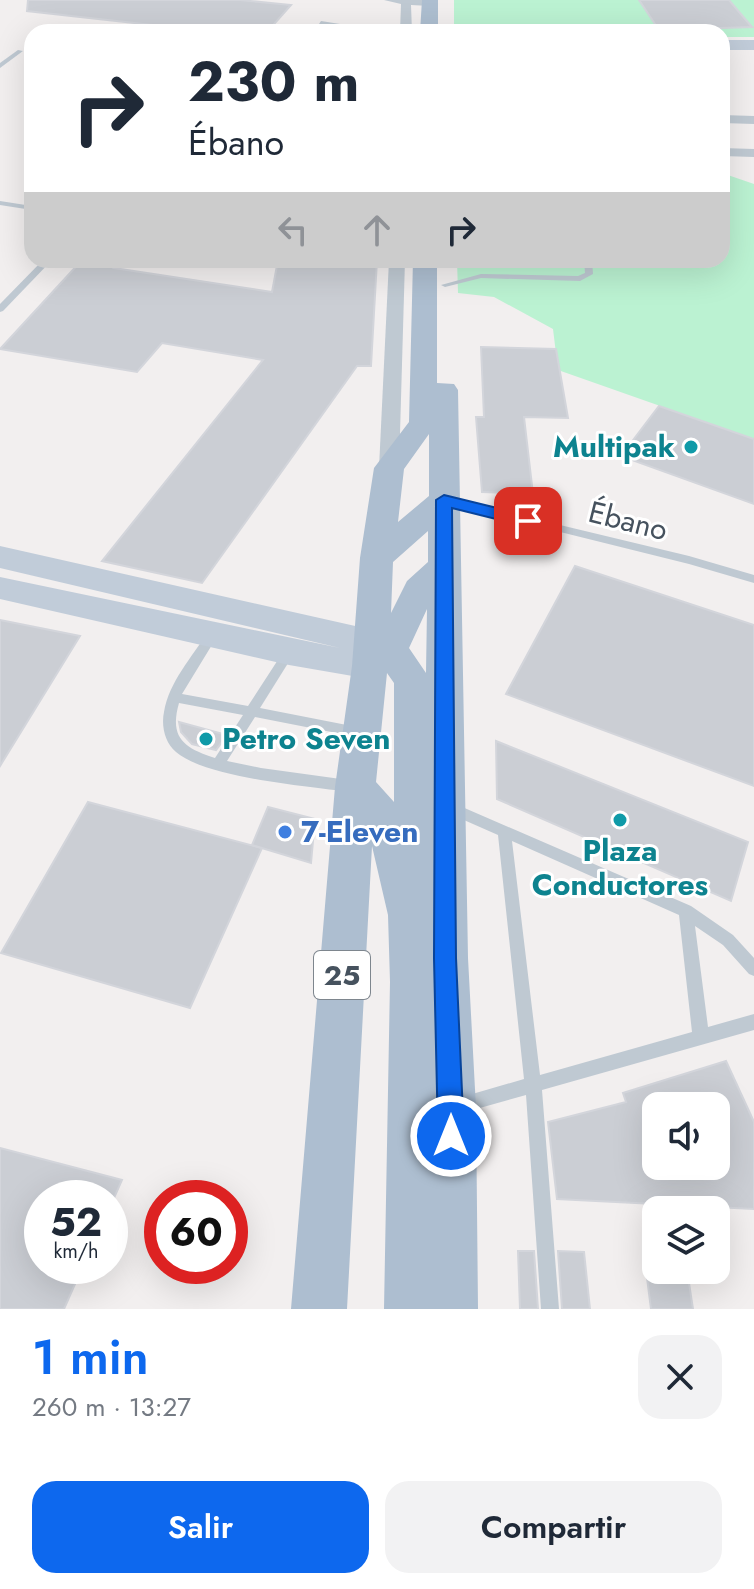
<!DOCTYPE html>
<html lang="es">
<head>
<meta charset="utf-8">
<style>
  :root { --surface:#fff; --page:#f2f2f3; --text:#1f2937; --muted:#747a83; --accent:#0d68ee }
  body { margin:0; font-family:Jost,sans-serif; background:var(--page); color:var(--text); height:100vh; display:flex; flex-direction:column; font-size:30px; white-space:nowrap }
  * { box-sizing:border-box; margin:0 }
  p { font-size:26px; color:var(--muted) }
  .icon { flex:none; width:44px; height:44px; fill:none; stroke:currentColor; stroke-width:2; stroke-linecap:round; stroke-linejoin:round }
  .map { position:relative; height:1309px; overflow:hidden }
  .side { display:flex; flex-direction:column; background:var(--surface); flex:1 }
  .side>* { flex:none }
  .hud { position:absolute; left:24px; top:24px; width:706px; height:244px; border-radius:24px; box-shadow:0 8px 32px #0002; background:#fff; color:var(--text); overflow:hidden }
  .controls { position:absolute; left:642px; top:1092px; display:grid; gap:16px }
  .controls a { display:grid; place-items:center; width:88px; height:88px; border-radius:16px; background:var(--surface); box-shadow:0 8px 32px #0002; font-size:40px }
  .speed { position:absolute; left:24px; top:1180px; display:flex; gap:16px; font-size:40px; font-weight:700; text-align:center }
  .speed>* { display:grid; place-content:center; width:104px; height:104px; border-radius:50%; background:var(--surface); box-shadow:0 8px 32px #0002; line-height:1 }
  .speed small { font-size:20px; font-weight:400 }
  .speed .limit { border:12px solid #d22; background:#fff; color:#111 }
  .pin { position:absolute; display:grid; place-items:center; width:68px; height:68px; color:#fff; margin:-34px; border-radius:16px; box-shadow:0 4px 12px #0006 }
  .me { position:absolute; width:88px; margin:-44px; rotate:0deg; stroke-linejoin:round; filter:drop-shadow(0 0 6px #0008) }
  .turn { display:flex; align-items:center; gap:28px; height:168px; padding:0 32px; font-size:36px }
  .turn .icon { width:104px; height:104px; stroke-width:2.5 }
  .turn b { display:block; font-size:56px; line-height:68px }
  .lanes { display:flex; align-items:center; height:76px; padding:0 32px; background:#0003; justify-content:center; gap:40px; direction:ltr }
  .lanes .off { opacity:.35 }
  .round { display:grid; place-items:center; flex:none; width:84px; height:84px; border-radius:24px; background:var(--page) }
  .overview { display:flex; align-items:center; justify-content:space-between; height:136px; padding:0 32px }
  h1 { font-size:48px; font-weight:600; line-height:60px; color:var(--accent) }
  .action { display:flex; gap:16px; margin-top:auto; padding:16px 32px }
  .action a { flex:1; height:92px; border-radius:24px; background:var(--accent); color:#fff; font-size:32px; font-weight:600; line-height:92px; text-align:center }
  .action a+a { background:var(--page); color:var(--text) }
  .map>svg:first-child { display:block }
  .green { fill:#bbf2d2 }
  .building { fill:#cbced4; stroke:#d3d5db; stroke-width:2; fill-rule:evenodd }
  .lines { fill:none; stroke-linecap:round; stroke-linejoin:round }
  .lane { fill:#bfc9d2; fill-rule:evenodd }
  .street { fill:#bfc9d2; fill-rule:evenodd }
  .secondary { fill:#c1ccd9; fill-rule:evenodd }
  .primary { fill:#adbed0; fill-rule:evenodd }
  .route { fill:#0d68ee; stroke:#08449b; stroke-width:2 }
  .culture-dot { fill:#0f9aa8; stroke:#fff; stroke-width:3 }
  .shop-dot { fill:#3f7fe0; stroke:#fff; stroke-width:3 }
  .labels { text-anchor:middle; stroke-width:6; stroke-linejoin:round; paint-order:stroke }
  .shield { fill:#fff; stroke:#7e868e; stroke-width:2 }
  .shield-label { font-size:28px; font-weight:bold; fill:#46525e }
  .culture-label { font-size:30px; font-weight:bold; fill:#0d838f; stroke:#fff; text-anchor:end }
  .street-label { font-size:30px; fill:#46525e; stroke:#fff }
  .shop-label { font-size:30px; font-weight:bold; fill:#366cbe; stroke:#fff; text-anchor:start }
</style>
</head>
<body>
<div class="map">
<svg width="754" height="1309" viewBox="0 0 754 1309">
  <rect width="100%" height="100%" fill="#f2efef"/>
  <g class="green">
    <path d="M 454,0 L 754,0 L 754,37 L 722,37 L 722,32 L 454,32 Z"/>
    <path d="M 722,173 L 754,184 L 754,439 L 558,370 L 553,329 L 494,297 L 458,293 L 457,260 L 722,260 Z"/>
  </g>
  <g class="building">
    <path d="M 28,0 L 240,0 L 291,5 L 267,32 L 215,32 L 27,11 Z"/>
    <path d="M 639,0 L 729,0 L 752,27 L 659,30 Z"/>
    <path d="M 82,260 L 122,260 L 114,268 L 272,292 L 278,260 L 377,260 L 371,366 L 357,366 L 202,583 L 102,561 L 263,360 L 162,343 L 137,372 L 0,349 Z"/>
    <path d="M 481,347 L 556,349 L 568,418 L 524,417 L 533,494 L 482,492 L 476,417 L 484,417 Z"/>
    <path d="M 659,406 L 754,439 L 754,504 L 621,456 Z"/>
    <path d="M 575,566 L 754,625 L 754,786 L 506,694 Z"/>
    <path d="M 0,620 L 80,636 L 0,766 Z"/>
    <path d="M 179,722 L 227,735 L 216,750 L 192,744 L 181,732 Z"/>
    <path d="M 496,741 L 748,842 L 731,901 L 497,799 Z"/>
    <path d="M 88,802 L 262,848 L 190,1008 L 1,953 Z"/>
    <path d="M 268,807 L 315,819 L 311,863 L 252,845 Z"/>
    <path d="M 726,1061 L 754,1122 L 754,1209 L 557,1199 L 548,1122 L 626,1102 L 623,1093 ZM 656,1106 L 716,1106 L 716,1166 L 656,1166 Z"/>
    <path d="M 0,1148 L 122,1180 L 114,1198 L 42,1198 L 42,1266 L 83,1266 L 64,1309 L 0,1309 Z"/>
    <path d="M 518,1251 L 534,1251 L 538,1309 L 520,1309 Z"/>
    <path d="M 558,1251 L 584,1252 L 590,1309 L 562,1309 Z"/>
    <path d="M 646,1270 L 687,1270 L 693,1309 L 651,1309 Z"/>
  </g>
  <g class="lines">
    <g class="lane">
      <path d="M 321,21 L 359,27 L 406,27 L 409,29 L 406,31 L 359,31 L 319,24 Z"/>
      <path d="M 18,50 L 23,51 L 0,68 L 0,63 Z"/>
      <path d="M 0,201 L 32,206 L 32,210 L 0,205 Z"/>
      <path d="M 43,260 L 52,260 L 3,311 L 0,312 L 0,304 Z"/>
      <path d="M 560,260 L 570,260 L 555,268 L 480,265 L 476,263 L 480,261 L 554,264 Z"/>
      <path d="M 584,260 L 592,260 L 593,274 L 580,281 L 481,278 L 445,287 L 441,285 L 481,274 L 578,276 L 585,273 Z"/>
      <path d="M 447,498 L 689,556 L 754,575 L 754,583 L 689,564 L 443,503 L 442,501 Z"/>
      <path d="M 212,631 L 218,635 L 182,694 L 248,706 L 285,649 L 289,647 L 295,652 L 260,708 L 357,727 L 362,728 L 363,732 L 362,736 L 357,737 L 255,717 L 227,761 L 261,768 L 348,780 L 353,782 L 355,786 L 353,790 L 348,792 C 307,786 206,778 176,752 C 165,743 161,726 164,712 C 169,682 192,657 208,632 ZM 179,703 L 243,715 L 215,758 C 184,748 169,738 179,703 Z"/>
      <path d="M 453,803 L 691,906 L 733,935 L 754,958 L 754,976 L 749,974 L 723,945 L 695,926 L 708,1027 L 754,1014 L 754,1030 L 542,1090 L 559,1309 L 541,1309 L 526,1095 L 462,1113 L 456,1111 L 454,1105 L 456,1099 L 462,1097 L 524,1079 L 498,835 L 448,813 L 446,809 L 448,805 ZM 512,841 L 679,915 L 692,1032 L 540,1075 Z"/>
    </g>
    <g class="street">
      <path d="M 384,0 L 431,0 L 435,3 L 430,6 L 411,5 L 412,32 L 400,32 L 401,4 Z"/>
      <path d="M 722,115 L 754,116 L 754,124 L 722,123 Z"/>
      <path d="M 722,148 L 754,149 L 754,157 L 722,156 Z"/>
      <path d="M 389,260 L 405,260 L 399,468 L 389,474 L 379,468 Z"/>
    </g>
    <g class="secondary">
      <rect x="722" y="40" width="32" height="10"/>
      <path d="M 0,546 L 373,630 L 385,634 L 390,643 L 385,652 L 376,655 L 382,657 L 387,666 L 382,675 L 370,679 L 289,665 L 0,599 L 0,577 L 340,648 L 0,568 Z"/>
    </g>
    <g class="primary">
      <path d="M 422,0 L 438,0 L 438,32 L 420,32 Z"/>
      <path d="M 413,260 L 437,260 L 437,383 L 454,384 L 458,390 L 468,958 L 476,1108 L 478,1309 L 384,1309 L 390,982 L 388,915 L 372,846 L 347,1309 L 291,1309 L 335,787 L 352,666 L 360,558 L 374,468 L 409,422 ZM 429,434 L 429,496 L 398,522 L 404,469 ZM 428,531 L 428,562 L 407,581 L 391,613 L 393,562 ZM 427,609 L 426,673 L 409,648 ZM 387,673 L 394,683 L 394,802 L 376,782 Z"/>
    </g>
  </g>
  <path class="route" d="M 444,495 L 534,517 L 536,521 L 528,527 L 452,508 L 456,958 L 464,1136 L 460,1145 L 451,1149 L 442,1145 L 438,1136 L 434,958 L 436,500 Z"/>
  <g class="culture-dot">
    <circle cx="691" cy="447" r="8"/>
    <circle cx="206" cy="739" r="8"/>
    <circle cx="620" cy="820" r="8"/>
  </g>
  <circle class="shop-dot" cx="285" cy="832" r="8"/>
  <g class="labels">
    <rect class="shield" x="314" y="951" width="56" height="48" rx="6"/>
    <g class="shield-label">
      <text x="342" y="985">25</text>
    </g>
    <g class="culture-label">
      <text x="675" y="457">Multipak</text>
      <text x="222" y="749" text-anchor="start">Petro Seven</text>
      <text x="620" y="861" text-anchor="middle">Plaza<tspan x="620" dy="34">Conductores</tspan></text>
    </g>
    <g class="street-label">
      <text transform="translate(628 521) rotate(14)" y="10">Ébano</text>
    </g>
    <g class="shop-label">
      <text x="301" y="842">7-Eleven</text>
    </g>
  </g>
</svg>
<div class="controls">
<a><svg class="icon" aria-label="sound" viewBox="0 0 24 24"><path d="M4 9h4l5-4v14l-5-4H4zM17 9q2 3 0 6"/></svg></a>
<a><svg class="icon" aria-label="layers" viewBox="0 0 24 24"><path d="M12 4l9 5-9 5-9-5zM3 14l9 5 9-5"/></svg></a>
</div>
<div class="speed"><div>52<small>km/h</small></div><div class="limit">60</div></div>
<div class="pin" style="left:528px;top:521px;background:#d93025"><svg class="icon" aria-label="arrive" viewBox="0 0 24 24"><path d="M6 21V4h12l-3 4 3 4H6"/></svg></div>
<svg class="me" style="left:451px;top:1136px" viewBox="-20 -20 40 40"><circle r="17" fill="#0d68ee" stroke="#fff" stroke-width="3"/><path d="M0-11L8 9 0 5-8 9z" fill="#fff"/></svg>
<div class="hud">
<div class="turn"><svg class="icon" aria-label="right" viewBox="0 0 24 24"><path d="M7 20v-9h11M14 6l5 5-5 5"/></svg><div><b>230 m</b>Ébano</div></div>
<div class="lanes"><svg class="icon off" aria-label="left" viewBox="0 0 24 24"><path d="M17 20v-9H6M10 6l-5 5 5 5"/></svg><svg class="icon off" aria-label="ahead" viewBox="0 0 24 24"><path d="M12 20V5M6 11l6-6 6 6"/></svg><svg class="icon" aria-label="right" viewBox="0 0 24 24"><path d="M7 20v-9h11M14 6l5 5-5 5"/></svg></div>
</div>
</div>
<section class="side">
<div class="overview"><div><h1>1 min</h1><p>260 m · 13:27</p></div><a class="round"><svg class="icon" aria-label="close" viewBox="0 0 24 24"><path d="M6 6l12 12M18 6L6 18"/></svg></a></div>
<div class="action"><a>Salir</a><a>Compartir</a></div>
</section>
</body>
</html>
